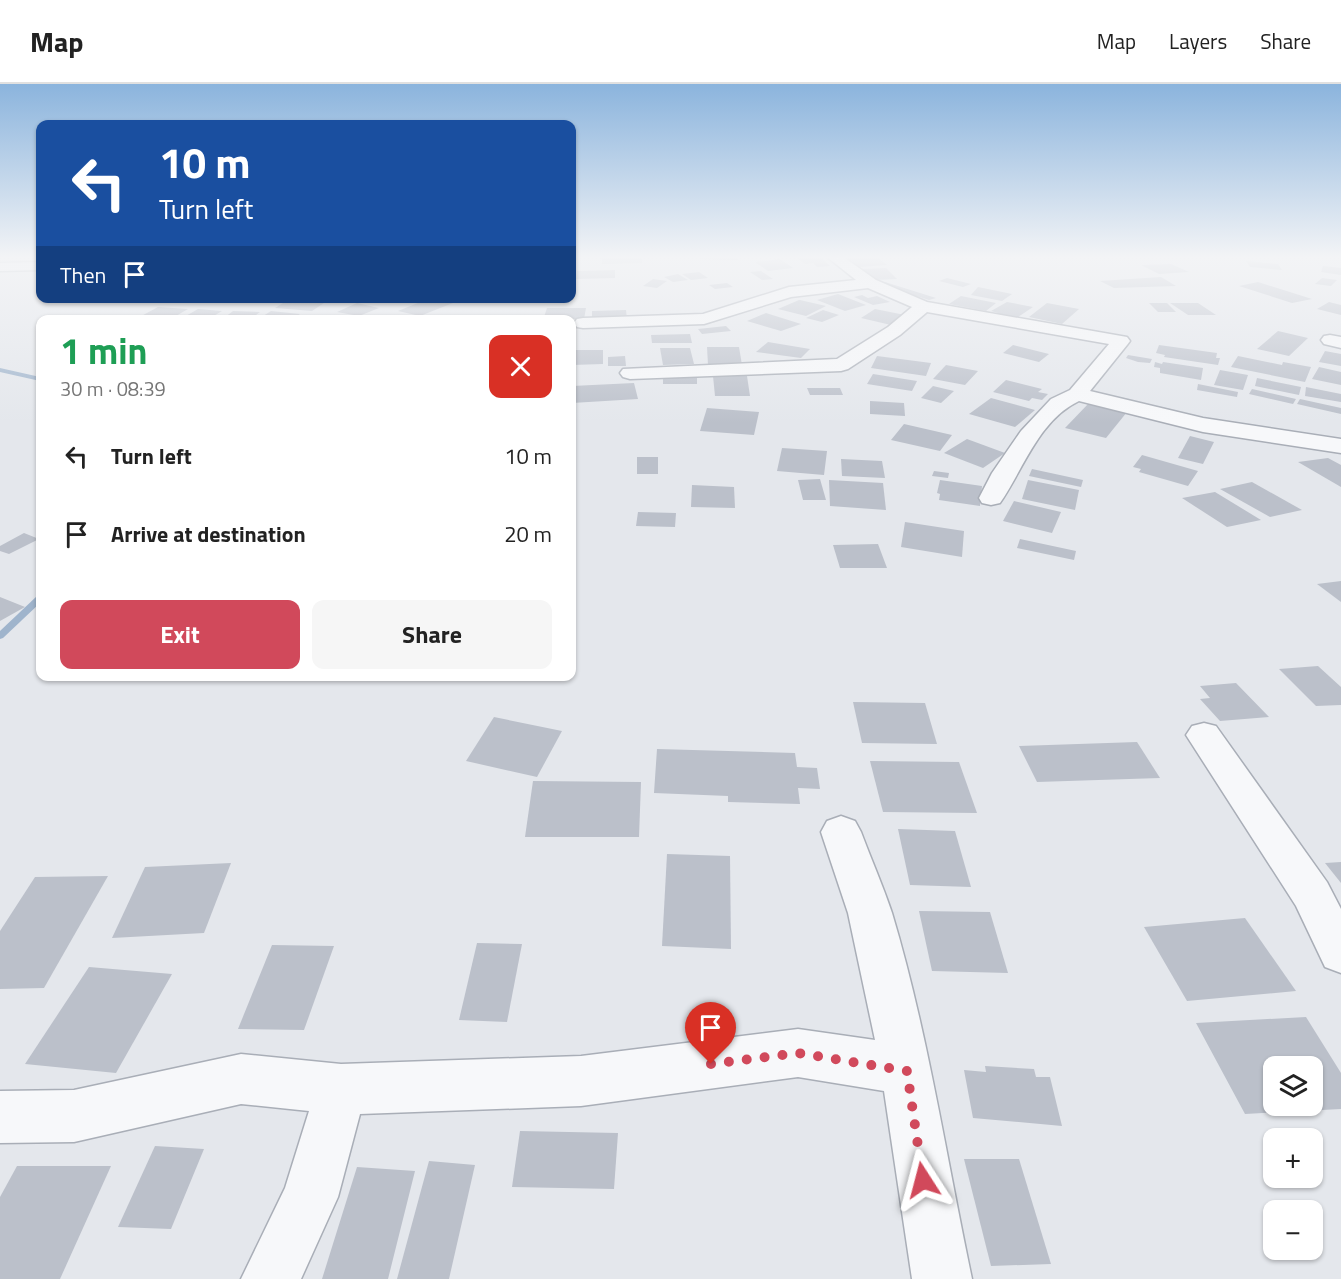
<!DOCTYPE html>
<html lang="en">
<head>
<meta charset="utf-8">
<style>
  :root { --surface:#fff; --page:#f6f6f6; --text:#222; --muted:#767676; --line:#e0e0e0; --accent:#d1495b }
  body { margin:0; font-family:"Titillium Web",sans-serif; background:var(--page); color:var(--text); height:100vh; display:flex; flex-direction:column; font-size:22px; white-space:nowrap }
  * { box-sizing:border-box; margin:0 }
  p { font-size:20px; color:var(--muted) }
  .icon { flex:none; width:33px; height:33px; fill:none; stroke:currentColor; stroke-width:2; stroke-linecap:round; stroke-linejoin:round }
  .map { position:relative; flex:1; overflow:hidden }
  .side { position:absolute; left:36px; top:231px; width:540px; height:366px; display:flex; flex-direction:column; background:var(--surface); border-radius:12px; box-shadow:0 2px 4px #0004 }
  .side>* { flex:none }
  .hud { position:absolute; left:36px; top:36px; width:540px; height:183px; border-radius:12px; box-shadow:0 2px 4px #0004; background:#1a4fa0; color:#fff; overflow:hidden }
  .controls { position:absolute; left:1263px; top:972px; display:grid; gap:12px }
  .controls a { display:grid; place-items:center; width:60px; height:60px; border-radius:12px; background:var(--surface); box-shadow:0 2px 4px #0004; font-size:30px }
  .pin { position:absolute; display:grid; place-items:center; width:51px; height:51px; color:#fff; margin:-62px -26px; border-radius:50% 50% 50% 0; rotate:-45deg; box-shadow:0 0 6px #0007 }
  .pin .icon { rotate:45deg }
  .me { position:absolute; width:66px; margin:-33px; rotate:351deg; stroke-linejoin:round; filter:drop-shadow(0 0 4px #0008) }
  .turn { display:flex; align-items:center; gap:21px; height:126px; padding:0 24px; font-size:27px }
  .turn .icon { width:78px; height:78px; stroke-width:2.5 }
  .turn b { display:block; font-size:42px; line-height:51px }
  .then { display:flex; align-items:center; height:57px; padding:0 24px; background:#0003; gap:12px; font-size:22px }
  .round { display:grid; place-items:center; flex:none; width:63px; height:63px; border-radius:12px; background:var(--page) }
  .summary { display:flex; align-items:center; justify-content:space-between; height:102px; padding:0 24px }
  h1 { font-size:36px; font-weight:700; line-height:45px; color:#1e9e55 }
  .cta { display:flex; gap:12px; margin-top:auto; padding:12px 24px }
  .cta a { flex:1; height:69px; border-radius:12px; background:var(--accent); color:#fff; font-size:24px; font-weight:700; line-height:69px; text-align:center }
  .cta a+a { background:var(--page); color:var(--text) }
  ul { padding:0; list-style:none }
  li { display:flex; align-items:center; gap:18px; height:78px; padding:0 24px }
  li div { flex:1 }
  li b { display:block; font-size:22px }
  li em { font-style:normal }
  header { display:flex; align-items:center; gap:36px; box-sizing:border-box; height:84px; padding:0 30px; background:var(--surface); border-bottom:2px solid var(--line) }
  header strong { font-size:28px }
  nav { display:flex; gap:33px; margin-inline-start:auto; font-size:21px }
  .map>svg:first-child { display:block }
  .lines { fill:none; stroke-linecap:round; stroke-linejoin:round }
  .stream { fill:#9fb4cc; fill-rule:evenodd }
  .building { fill:#bbc0ca; fill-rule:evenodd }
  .minor-casing { stroke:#a9aeb7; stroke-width:3 }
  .minor { fill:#f7f8fa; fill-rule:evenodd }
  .route { stroke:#d1495b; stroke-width:10; stroke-dasharray:0 18 }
</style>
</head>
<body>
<header>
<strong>Map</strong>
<nav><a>Map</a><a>Layers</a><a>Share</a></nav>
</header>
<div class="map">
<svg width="1341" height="1195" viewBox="0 0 1341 1195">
  <rect width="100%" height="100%" fill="#e4e7ec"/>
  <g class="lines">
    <g class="stream">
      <path d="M 0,284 L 40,293 L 40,297 L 0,288 Z"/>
      <path d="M 40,511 L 40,519 L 3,554 L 0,555 L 0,547 L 37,512 Z"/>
    </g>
  </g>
  <g class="building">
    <path d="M 602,172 L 642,172 L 642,179 L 602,180 Z"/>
    <path d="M 699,172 L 738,172 L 738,176 L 699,175 Z"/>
    <path d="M 819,172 L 830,182 L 817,183 L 813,179 L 805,180 L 797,174 Z"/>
    <path d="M 875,172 L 887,181 L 859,183 L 847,173 Z"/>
    <path d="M 780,175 L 793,184 L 768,187 L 755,178 Z"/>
    <path d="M 1246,177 L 1278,180 L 1282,186 L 1250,183 Z"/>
    <path d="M 1171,180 L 1189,188 L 1159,190 L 1141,181 Z"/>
    <path d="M 1323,182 L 1341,184 L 1341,191 L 1321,188 Z"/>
    <path d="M 886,184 L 897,195 L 874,196 L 863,185 Z"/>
    <path d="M 615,186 L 615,194 L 576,195 L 577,187 Z"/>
    <path d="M 761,187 L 773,195 L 762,196 L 750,188 Z"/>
    <path d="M 699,188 L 708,194 L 691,196 L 682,190 Z"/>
    <path d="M 678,190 L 688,196 L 673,198 L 664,193 Z"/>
    <path d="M 1161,193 L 1176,202 L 1114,204 L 1100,197 Z"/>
    <path d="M 947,194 L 971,200 L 963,203 L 939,197 Z"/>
    <path d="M 1322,194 L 1337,196 L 1331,202 L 1315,200 Z"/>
    <path d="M 653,195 L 667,197 L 657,204 L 643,202 Z"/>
    <path d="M 885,198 L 936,214 L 929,216 L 878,200 Z"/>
    <path d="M 1258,198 L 1312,215 L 1292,219 L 1239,202 Z"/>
    <path d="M 727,199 L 733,203 L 715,205 L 709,201 Z"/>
    <path d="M 978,203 L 1012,210 L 1002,217 L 971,211 Z"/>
    <path d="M 838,210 L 866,221 L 845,227 L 817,216 Z"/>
    <path d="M 862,211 L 868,214 L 877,212 L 890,218 L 873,221 L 854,213 Z"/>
    <path d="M 961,212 L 996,219 L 986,227 L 949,220 Z"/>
    <path d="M 291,214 L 294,214 L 327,217 L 312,227 L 275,224 Z"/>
    <path d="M 430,214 L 453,219 L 420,232 L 398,227 Z"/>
    <path d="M 799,216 L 800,216 L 826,222 L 806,232 L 778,225 Z"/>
    <path d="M 1007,218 L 1033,223 L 1018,233 L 996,230 L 998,229 L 991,227 Z"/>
    <path d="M 1329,218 L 1341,221 L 1341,231 L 1317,225 Z"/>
    <path d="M 357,219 L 379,224 L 359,232 L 337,228 Z"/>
    <path d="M 1047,219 L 1079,225 L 1062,240 L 1029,233 Z"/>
    <path d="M 1149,219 L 1167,219 L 1176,228 L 1158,228 Z"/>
    <path d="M 1170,219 L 1198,219 L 1216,231 L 1188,231 Z"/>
    <path d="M 158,223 L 188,225 L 169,236 L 134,236 Z"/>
    <path d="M 547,224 L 586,224 L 584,235 L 558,235 L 544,233 Z"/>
    <path d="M 198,225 L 222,227 L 207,236 L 179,236 Z"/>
    <path d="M 875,225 L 905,231 L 891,241 L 861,234 Z"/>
    <path d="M 626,226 L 627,235 L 592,236 L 592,227 Z"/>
    <path d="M 823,226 L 839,231 L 822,238 L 806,234 Z"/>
    <path d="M 233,227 L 260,228 L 252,234 L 224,234 Z"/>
    <path d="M 271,227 L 300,230 L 291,236 L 257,236 Z"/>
    <path d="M 766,229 L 801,240 L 781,247 L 747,237 Z"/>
    <path d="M 726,242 L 731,247 L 702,250 L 698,245 Z"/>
    <path d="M 1278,247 L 1308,254 L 1289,272 L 1257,265 Z"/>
    <path d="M 690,250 L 692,259 L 652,259 L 651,251 Z"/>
    <path d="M 768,258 L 810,265 L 801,274 L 756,268 Z"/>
    <path d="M 1013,261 L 1049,270 L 1039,278 L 1003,269 Z"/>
    <path d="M 1159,261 L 1217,269 L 1216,274 L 1220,274 L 1218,281 L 1164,273 L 1165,271 L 1156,269 Z"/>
    <path d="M 707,263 L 739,263 L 742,281 L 708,281 Z"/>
    <path d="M 660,264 L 690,264 L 694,280 L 663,281 Z"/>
    <path d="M 572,266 L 603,266 L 603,280 L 572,281 Z"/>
    <path d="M 1325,267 L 1341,270 L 1341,282 L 1319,278 Z"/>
    <path d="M 1128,271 L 1152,275 L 1150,279 L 1138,278 L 1126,274 Z"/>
    <path d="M 625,272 L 626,282 L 608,282 L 608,273 Z"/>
    <path d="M 877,272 L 931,279 L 926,292 L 871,284 Z"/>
    <path d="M 1238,272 L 1282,281 L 1283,278 L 1311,283 L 1305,298 L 1231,283 Z"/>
    <path d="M 1155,278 L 1162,280 L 1163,278 L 1203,284 L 1201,296 L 1160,289 L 1160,284 L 1154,283 Z"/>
    <path d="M 946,281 L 978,287 L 965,301 L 933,295 Z"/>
    <path d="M 1319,283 L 1341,288 L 1341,301 L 1312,295 Z"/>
    <path d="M 1220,286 L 1248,291 L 1243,306 L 1214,301 Z"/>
    <path d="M 873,290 L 917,297 L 912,307 L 867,300 Z"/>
    <rect x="663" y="292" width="34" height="8"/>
    <path d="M 713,292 L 747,292 L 750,312 L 715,312 Z"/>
    <path d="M 1257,294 L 1301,303 L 1299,311 L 1255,302 Z"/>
    <path d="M 1006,296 L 1042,305 L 1038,308 L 1048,310 L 1042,316 L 1032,314 L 1029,317 L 993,308 Z"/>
    <path d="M 634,299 L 638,315 L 572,319 L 572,302 Z"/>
    <path d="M 1198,300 L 1238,308 L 1237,313 L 1197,306 Z"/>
    <path d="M 933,302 L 954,307 L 941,319 L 921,314 Z"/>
    <path d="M 1306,303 L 1341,310 L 1341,318 L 1305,312 Z"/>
    <path d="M 807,304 L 840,304 L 843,311 L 810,311 Z"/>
    <path d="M 1252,305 L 1296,315 L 1293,320 L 1249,310 Z"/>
    <path d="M 991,314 L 1035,326 L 1015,343 L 969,330 Z"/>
    <path d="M 1300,315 L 1341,324 L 1341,330 L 1297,320 Z"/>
    <path d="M 870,317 L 904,319 L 905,332 L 870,330 Z"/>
    <path d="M 1089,319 L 1127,328 L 1106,354 L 1065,344 Z"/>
    <path d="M 707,324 L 759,328 L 754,351 L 700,347 Z"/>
    <path d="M 904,340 L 952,351 L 940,367 L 891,356 Z"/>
    <path d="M 1190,352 L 1214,358 L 1203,380 L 1178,374 Z"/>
    <path d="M 967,355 L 1005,369 L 983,384 L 944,369 Z"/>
    <path d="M 782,364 L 827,367 L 824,391 L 777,387 Z"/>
    <path d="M 1142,371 L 1198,387 L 1188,402 L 1139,388 L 1141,385 L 1133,383 Z"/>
    <rect x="637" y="373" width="21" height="17"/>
    <path d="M 1328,374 L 1341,381 L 1341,403 L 1298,378 Z"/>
    <path d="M 841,375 L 882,377 L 885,394 L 842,392 Z"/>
    <path d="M 1032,385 L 1083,396 L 1081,403 L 1029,392 Z"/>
    <path d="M 934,387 L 949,389 L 948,394 L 932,392 Z"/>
    <path d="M 820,395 L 826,416 L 803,416 L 798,396 Z"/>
    <path d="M 829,396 L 883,399 L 886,426 L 830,422 Z"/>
    <path d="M 940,396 L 982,402 L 980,422 L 939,416 L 940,410 L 937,409 Z"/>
    <path d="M 1028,396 L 1079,406 L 1075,426 L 1022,415 Z"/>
    <path d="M 1252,398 L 1302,426 L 1270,433 L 1220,405 Z"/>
    <path d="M 692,401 L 734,403 L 735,424 L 691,423 Z"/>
    <path d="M 1215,408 L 1261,436 L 1227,443 L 1182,414 Z"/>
    <path d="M 1014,417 L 1061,428 L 1052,449 L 1003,437 Z"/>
    <path d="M 638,428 L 676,429 L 675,443 L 636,442 Z"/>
    <path d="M 905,438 L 964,447 L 962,473 L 901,463 Z"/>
    <path d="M 24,449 L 39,455 L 9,470 L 0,467 L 0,462 Z"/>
    <path d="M 1020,455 L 1076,467 L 1074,476 L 1017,464 Z"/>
    <path d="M 878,460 L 887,484 L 840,484 L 833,461 Z"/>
    <path d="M 1341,497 L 1341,518 L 1317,500 Z"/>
    <path d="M 0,513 L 25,523 L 0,537 Z"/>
    <path d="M 1318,582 L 1341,603 L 1341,621 L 1316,622 L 1279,585 Z"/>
    <path d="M 1236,599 L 1269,633 L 1220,637 L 1200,615 L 1210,614 L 1200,602 Z"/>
    <path d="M 853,618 L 925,619 L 937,660 L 862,659 Z"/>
    <path d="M 494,633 L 562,647 L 537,693 L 466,677 Z"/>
    <path d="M 1137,658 L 1160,694 L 1037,698 L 1019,662 Z"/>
    <path d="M 657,665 L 795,669 L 797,683 L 817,684 L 820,705 L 798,704 L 800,720 L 728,718 L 728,712 L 654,709 Z"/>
    <path d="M 870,677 L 959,678 L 977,729 L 883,728 Z"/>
    <path d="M 533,697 L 641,698 L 639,753 L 525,753 Z"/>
    <path d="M 898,745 L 955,747 L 971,803 L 910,801 Z"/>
    <path d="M 667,770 L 730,772 L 731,865 L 662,862 Z"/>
    <path d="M 1341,778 L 1341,799 L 1325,779 Z"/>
    <path d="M 231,779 L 204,849 L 112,854 L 145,783 Z"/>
    <path d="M 108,792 L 44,904 L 0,905 L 0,847 L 35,793 Z"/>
    <path d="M 919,827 L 990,828 L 1008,889 L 932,887 Z"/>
    <path d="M 1245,834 L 1296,907 L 1187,917 L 1144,843 Z"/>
    <path d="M 477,859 L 522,860 L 507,938 L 459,936 Z"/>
    <path d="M 272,861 L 334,862 L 304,946 L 238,945 Z"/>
    <path d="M 89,883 L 172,890 L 116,989 L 25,980 Z"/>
    <path d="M 1306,933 L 1341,989 L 1341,1025 L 1245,1030 L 1196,939 ZM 1274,982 L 1312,982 L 1312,1022 L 1274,1022 Z"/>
    <path d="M 985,982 L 1034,985 L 1036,993 L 1050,993 L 1062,1042 L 973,1034 L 964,986 L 986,988 Z"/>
    <path d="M 520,1047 L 618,1049 L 614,1105 L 512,1103 Z"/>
    <path d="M 155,1062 L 204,1065 L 171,1145 L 118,1143 Z"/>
    <path d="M 964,1075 L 1019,1075 L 1051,1180 L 991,1182 Z"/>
    <path d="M 429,1077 L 475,1081 L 449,1195 L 397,1195 Z"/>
    <path d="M 17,1082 L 111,1082 L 60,1195 L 0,1195 L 0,1113 Z"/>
    <path d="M 357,1083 L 415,1087 L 388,1195 L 322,1195 Z"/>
  </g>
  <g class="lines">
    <defs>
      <g id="minor">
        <path d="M 826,172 L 842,172 L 876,196 L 927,218 L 1127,253 L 1130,257 L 1127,261 L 1090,307 L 1203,334 L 1341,355 L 1341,369 L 1203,348 L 1079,317 C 1039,336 1024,384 1000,419 L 991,421 L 982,419 L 979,414 L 992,389 L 1021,347 L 1051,315 L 1070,306 L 1109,260 L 927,228 L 900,251 L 848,285 L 841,287 L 630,295 L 623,293 L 620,289 L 623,285 L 837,275 L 888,243 L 912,223 L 868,204 L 791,213 L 704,240 L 583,244 L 577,243 L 574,239 L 577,235 L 583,234 L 703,230 L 789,203 L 856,196 Z"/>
        <path d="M 40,178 L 40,186 L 0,187 L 0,179 Z"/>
        <path d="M 1330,251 L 1341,253 L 1341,264 L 1324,260 L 1321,256 L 1324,252 Z"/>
        <path d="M 1204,639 L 1216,642 L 1327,798 L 1341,825 L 1341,889 L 1325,883 L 1296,822 L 1186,651 L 1192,642 Z"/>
        <path d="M 841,732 L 855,737 L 861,748 C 871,775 883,802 892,829 C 928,949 946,1072 972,1195 L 912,1195 L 884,1007 L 798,993 L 581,1022 L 360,1030 L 338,1113 L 301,1195 L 241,1195 L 285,1104 L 309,1027 L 241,1020 L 74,1058 L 0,1059 L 0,1007 L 74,1006 L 241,970 L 341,980 L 581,972 L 798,945 L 875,956 L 848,829 L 821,748 L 827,737 Z"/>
      </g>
    </defs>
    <use href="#minor" class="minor-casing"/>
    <use href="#minor" class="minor"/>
  </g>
  <linearGradient id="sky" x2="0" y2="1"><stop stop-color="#8bb4dd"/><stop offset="0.51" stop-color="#f3f4f6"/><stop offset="1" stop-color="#f3f4f6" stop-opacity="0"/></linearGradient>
  <rect width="1341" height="339" fill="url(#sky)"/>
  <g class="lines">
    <path class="route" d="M 711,980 L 798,969 L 907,987 L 923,1096"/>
  </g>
</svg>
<div class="controls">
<a><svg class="icon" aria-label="layers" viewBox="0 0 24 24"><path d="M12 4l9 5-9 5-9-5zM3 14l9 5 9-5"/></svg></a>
<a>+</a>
<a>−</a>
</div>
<div class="pin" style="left:711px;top:980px;background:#d93025"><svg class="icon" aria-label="arrive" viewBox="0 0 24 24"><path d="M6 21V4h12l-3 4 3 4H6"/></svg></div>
<svg class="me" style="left:923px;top:1096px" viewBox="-20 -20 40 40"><path d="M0-17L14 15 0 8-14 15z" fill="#d1495b" stroke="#fff" stroke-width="4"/></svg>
<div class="hud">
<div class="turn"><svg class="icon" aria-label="left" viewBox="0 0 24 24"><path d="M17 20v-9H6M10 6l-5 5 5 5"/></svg><div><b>10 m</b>Turn left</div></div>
<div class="then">Then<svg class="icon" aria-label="arrive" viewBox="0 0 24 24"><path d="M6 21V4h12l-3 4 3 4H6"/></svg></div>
</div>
<section class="side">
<div class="summary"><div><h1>1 min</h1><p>30 m · 08:39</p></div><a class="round" style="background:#d93025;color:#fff"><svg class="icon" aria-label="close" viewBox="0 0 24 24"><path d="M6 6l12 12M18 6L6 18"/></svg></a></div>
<ul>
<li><svg class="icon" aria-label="left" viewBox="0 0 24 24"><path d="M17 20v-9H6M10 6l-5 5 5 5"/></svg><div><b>Turn left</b></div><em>10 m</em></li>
<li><svg class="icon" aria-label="arrive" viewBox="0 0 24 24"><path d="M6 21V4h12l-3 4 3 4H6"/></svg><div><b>Arrive at destination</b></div><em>20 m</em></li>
</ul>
<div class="cta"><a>Exit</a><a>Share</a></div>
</section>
</div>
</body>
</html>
